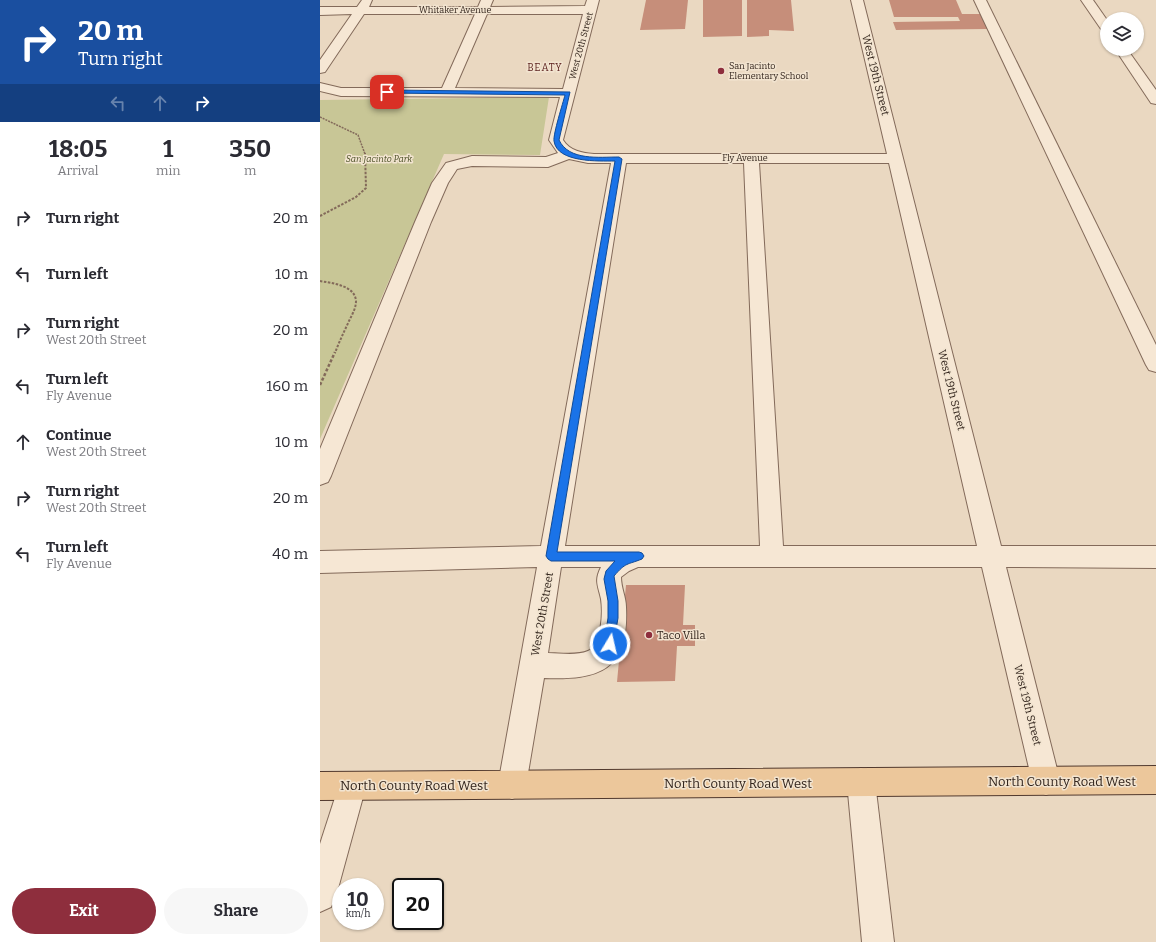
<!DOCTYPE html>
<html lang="en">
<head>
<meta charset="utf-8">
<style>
  :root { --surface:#fff; --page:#f7f7f7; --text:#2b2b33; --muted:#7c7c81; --accent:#8e2e3d }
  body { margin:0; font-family:Bitter,serif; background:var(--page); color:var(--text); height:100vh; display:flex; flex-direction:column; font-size:15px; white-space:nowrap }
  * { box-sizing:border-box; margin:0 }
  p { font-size:13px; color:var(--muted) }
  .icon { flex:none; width:22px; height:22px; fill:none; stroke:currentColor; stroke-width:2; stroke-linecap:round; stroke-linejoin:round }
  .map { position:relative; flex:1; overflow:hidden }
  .sheet { display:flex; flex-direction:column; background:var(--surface); width:320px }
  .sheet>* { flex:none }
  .guide { background:#1a4fa0; color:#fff; overflow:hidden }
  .controls { position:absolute; left:780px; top:12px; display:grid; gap:8px }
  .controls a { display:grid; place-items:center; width:44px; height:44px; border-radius:50%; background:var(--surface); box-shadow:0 1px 3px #0004; font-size:20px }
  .speed { position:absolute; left:12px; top:878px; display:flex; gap:8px; font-size:20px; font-weight:700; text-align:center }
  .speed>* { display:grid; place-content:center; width:52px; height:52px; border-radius:50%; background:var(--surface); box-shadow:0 1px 3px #0004; line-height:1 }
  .speed small { font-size:10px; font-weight:400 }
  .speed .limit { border:2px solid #111; border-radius:6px; background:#fff; color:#111 }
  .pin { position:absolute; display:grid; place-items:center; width:34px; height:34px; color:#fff; margin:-17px; border-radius:8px; box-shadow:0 2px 6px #0006 }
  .me { position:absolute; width:44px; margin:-22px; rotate:9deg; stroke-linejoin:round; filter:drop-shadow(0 0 3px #0008) }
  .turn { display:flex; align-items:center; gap:14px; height:84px; padding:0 12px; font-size:18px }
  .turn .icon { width:52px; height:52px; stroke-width:2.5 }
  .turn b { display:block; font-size:28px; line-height:34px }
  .lanes { display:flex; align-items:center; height:38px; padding:0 12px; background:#0003; justify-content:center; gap:20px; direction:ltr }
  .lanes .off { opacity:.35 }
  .eta { display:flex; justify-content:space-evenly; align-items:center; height:68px; text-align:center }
  .eta b { font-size:24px; font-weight:700; line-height:28px }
  .cta { display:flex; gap:8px; margin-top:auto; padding:8px 12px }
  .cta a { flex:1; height:46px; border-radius:24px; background:var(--accent); color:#fff; font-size:16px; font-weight:700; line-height:46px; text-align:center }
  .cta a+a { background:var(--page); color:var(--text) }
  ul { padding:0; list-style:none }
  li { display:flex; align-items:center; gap:12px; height:56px; padding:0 12px }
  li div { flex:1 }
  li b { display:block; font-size:15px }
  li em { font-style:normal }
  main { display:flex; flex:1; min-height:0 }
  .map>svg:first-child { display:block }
  .green { fill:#c8c696 }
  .building { fill:#c68e7a }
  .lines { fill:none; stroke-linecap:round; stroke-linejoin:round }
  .minor-casing { stroke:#836a5a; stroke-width:2 }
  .major-casing { stroke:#51392e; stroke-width:2 }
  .path-far2 { stroke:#836a5a; stroke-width:1.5; stroke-dasharray:2 1; stroke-linecap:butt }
  .path-far1 { stroke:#836a5a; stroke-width:2; stroke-dasharray:2.5 1.5; stroke-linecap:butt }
  .path { stroke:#836a5a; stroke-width:2.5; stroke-dasharray:3 2; stroke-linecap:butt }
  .minor { fill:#f6e7d4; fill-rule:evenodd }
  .major { fill:#ecc79b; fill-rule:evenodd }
  .route { fill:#1a73e8; stroke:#114b97 }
  .poi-dot { fill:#8e2e3d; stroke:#f2e4d0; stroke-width:1.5 }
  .labels { text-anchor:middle; stroke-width:3; stroke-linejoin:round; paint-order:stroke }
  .far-street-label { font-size:9px; fill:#33251d; stroke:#f2e4d0 }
  .far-poi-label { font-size:9px; fill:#33251d; stroke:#f2e4d0; text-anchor:start }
  .far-park-label { font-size:9px; font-style:italic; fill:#4a4f25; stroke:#f2e4d0 }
  .far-neighbourhood-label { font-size:10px; letter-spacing:1px; fill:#5d2320; stroke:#f2e4d0 }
  .street-label { font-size:11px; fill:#33251d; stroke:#f2e4d0 }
  .poi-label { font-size:11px; fill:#33251d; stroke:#f2e4d0; text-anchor:start }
  .near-street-label { font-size:13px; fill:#33251d; stroke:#f2e4d0 }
</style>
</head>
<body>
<main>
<section class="sheet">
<div class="guide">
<div class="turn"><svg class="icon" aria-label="right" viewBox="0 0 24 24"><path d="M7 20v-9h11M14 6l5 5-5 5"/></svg><div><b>20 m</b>Turn right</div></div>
<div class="lanes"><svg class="icon off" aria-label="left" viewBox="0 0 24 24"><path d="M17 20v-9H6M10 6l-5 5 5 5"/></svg><svg class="icon off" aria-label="ahead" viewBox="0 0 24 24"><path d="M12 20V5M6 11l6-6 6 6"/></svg><svg class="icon" aria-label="right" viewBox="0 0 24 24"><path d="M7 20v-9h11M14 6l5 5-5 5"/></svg></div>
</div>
<div class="eta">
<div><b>18:05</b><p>Arrival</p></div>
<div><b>1</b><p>min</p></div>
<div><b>350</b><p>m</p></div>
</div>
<ul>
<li><svg class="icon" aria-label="right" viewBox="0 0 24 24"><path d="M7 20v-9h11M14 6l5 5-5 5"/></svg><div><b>Turn right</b></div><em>20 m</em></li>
<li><svg class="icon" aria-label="left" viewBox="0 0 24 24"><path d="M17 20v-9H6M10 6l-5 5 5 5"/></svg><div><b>Turn left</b></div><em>10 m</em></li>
<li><svg class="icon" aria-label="right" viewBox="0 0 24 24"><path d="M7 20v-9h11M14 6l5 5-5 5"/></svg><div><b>Turn right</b><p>West 20th Street</p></div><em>20 m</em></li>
<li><svg class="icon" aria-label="left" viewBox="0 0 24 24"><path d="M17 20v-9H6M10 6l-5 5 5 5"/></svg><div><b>Turn left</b><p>Fly Avenue</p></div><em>160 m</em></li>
<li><svg class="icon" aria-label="ahead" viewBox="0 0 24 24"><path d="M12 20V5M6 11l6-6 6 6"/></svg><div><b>Continue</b><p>West 20th Street</p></div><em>10 m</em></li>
<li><svg class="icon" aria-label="right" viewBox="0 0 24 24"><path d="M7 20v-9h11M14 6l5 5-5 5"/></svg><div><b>Turn right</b><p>West 20th Street</p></div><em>20 m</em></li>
<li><svg class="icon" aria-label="left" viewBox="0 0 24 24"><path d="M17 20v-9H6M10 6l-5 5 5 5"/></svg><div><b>Turn left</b><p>Fly Avenue</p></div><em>40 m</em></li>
</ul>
<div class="cta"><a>Exit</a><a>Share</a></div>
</section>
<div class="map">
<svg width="836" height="942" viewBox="0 0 836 942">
  <rect width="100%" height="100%" fill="#ead8c1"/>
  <path class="green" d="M 229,97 L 220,155 L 124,154 L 0,439 L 0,100 Z"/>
  <g class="building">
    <path d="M 326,0 L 368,0 L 365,29 L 320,30 Z"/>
    <path d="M 383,0 L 422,0 L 422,36 L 383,37 Z"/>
    <path d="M 427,0 L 471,0 L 474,31 L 449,30 L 449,36 L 427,37 Z"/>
    <path d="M 569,0 L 636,0 L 642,14 L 661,14 L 668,29 L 576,30 L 573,22 L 640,21 L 638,17 L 574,17 Z"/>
    <path d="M 306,585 L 365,585 L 363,625 L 375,625 L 375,646 L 357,646 L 355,681 L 297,682 Z"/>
  </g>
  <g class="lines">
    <defs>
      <g id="minor">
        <path d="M 42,0 L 52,0 L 49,7 L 158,7 L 161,0 L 173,0 L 170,7 L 265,6 L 267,0 L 279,0 L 243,140 C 250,151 262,153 274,154 L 567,154 L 531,0 L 543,0 L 681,546 L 836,546 L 836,568 L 686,567 L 740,781 L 736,791 L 726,795 L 716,791 L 712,781 L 662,567 L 318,567 L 309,571 L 301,577 C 301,588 306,597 306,607 C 309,671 279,680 224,678 L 206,785 L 202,795 L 192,799 L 182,795 L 178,785 L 217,567 L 0,573 L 0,551 L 221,546 L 291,163 L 268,163 L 249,159 L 228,167 L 152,166 L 137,169 L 128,183 L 111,222 L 11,476 L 8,482 L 0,485 L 0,449 L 95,222 L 112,183 L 126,163 L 152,156 L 226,157 L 238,153 L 229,140 L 240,97 L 21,96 L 0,91 L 0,83 L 21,88 L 122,88 L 155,14 L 44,14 L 5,72 L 0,73 L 0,60 L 32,14 L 0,15 L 0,7 L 37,7 ZM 167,14 L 263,14 L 243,89 L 135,88 ZM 306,163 L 424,163 L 440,546 L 245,546 ZM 439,163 L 569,163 L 657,546 L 463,546 ZM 241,567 L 281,567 C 274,581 278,585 281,599 C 283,612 282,645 268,651 C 256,656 240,653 228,653 Z"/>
        <path d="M 654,0 L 666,0 L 836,345 L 836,372 L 829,370 L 826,365 Z"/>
        <path d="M 761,0 L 773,0 L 787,20 L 787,33 L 783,32 Z"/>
        <path d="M 795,49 L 807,49 L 836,90 L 836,104 L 831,103 Z"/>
        <path d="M 541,768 L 551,772 L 555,782 L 574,942 L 542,942 L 527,782 L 531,772 Z"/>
        <path d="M 32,772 L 42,776 L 46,786 L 16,896 L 11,907 L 0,912 L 0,844 L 22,776 Z"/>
      </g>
      <path id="major" d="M 836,766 L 836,794 L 0,800 L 0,772 Z"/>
    </defs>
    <use href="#minor" class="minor-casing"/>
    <use href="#major" class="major-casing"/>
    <path class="path-far2" d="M 0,117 L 38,135 L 45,154"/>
    <g class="path-far1">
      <path d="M 0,216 L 36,197 L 46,188 L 45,153"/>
      <path d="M 0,281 C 11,283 35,285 36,301 C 36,308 32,315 29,321 C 24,332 19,342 15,353"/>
    </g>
    <path class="path" d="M 0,385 L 15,352"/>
    <use href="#minor" class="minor"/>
    <use href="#major" class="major"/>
  </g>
  <path class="route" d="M 67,90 L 250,92 L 239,140 C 249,161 279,157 299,157 L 302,159 L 237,552 L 319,552 L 322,553 L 324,556 L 322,559 C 307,565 306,562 294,576 L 298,601 L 298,618 L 293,647 L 290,649 L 286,647 L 284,644 L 288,618 L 288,601 L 284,579 L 286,571 L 295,561 L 231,561 L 228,559 L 226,556 L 295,161 C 279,161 237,163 234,141 C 233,134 243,103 245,95 L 65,93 L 65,91 Z"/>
  <g class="poi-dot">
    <circle cx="401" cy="71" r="4"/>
    <circle cx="329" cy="635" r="4"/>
  </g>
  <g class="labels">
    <g class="far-street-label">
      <text x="135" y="13">Whitaker Avenue</text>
      <text transform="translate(261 46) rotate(-75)" y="3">West 20th Street</text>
      <text x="425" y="161">Fly Avenue</text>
    </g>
    <g class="far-poi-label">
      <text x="409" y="69">San Jacinto<tspan x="409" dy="10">Elementary School</tspan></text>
    </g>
    <g class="far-park-label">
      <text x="59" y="162">San Jacinto Park</text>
    </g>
    <g class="far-neighbourhood-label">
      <text x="225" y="71">BEATY</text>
    </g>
    <g class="street-label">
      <text transform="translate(556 75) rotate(76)" y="4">West 19th Street</text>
      <text transform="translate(632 390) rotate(76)" y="4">West 19th Street</text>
      <text transform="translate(222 614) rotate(-80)" y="4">West 20th Street</text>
      <text transform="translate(708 705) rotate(76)" y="4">West 19th Street</text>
    </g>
    <g class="poi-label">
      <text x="337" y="639">Taco Villa</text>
    </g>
    <g class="near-street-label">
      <text x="742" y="786">North County Road West</text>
      <text x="418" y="788">North County Road West</text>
      <text x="94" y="790">North County Road West</text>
    </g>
  </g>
</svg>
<div class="controls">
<a><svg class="icon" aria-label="layers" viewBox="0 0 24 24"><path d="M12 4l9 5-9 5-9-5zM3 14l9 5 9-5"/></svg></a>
</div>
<div class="speed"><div>10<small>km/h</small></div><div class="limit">20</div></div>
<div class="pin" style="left:67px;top:92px;background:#d93025"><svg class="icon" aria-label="arrive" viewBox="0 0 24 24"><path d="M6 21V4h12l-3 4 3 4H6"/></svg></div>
<svg class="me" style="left:290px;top:644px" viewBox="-20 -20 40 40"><circle r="17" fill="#1a73e8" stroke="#fff" stroke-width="3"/><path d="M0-11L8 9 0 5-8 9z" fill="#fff"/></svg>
</div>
</main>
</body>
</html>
